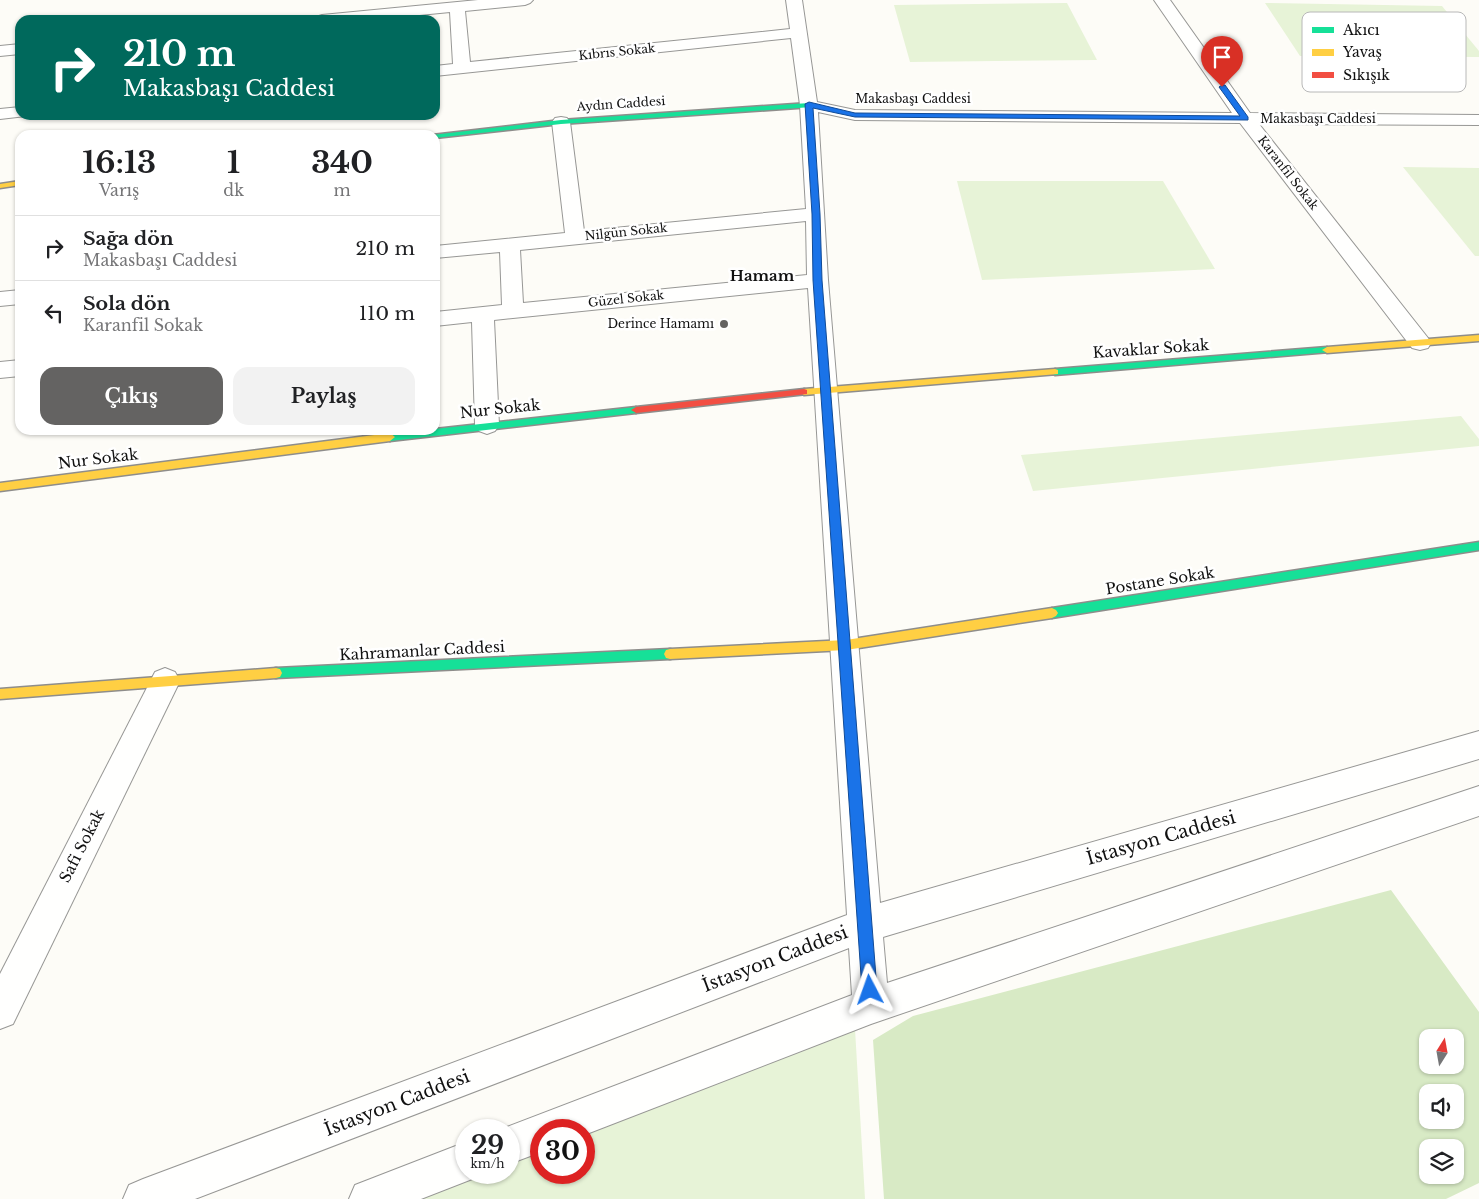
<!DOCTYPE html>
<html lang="tr">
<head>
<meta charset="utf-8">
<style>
  :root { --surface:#fff; --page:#f2f2f2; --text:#202124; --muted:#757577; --line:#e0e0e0; --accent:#646362 }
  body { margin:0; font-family:"Libre Baskerville",serif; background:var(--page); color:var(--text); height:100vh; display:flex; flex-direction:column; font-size:19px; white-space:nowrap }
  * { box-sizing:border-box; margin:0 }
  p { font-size:16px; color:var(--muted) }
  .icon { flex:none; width:28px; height:28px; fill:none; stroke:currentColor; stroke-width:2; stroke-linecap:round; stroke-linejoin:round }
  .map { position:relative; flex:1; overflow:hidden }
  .side { position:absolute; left:15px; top:130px; width:425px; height:305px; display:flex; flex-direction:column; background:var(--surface); border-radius:15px; box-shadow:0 1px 4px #0004 }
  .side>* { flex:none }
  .guide { position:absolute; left:15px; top:15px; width:425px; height:105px; border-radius:15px; box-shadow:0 1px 4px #0004; background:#00695c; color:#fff; overflow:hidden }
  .needle { width:32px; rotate:11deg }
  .fabs { position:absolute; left:1419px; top:1029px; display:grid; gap:10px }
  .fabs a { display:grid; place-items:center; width:45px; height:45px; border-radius:10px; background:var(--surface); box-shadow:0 1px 4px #0004; font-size:25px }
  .speed { position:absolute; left:455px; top:1119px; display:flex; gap:10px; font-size:25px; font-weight:700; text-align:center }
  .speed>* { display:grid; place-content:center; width:65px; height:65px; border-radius:50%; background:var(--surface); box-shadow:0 1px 4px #0004; line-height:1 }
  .speed small { font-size:12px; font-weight:400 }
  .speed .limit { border:8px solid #d22; background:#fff; color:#111 }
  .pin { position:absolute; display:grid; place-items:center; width:42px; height:42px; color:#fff; margin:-51px -21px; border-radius:50% 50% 50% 0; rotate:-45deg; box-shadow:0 0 5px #0007 }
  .pin .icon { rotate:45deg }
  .me { position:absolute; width:55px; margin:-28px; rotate:356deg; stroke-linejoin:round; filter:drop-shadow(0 0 4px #0008) }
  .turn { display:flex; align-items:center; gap:18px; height:105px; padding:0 25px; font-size:22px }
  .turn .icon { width:65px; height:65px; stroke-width:2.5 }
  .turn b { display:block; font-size:35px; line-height:42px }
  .eta { display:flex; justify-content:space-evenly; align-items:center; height:85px; text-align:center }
  .eta b { font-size:30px; font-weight:800; line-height:35px }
  .primary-button { display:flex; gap:10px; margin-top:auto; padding:10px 25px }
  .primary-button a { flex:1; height:58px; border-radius:15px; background:var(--accent); color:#fff; font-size:20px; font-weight:800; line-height:58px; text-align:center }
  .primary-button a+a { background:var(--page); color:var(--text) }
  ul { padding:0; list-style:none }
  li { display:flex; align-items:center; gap:15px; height:65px; padding:0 25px; border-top:1px solid var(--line) }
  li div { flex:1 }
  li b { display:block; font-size:19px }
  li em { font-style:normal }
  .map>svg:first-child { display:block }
  .green { fill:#e7f3d7 }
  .forest { fill:#d8eac5; fill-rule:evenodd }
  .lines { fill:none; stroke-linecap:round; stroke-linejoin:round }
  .street-casing { stroke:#979795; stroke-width:2 }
  .fast-casing { stroke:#8e8d8b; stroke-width:3 }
  .slow-casing { stroke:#8e8d8b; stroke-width:3 }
  .jam-casing { stroke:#8e8d8b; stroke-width:3 }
  .street { fill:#fffffe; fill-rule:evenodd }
  .fast { fill:#16e098; fill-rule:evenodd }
  .slow { fill:#ffcf43; fill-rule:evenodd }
  .jam { fill:#f24e42; fill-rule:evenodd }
  .route { fill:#1a73e8; stroke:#114b97 }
  .poi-dot { fill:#646362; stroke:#fff; stroke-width:2 }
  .labels { text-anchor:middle; stroke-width:5; stroke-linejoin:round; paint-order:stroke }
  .far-street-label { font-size:12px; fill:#111; stroke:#fff }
  .far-poi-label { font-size:12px; fill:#111; stroke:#fff; text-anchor:end }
  .far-quarter-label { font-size:15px; font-weight:bold; fill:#111; stroke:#fff }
  .street-label { font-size:15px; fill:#111; stroke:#fff }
  .near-street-label { font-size:18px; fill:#111; stroke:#fff }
  .key { fill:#fff; stroke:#b8b8b8; stroke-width:1 }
  .key-label { font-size:14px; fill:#111 }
</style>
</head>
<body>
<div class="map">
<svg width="1479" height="1199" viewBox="0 0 1479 1199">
  <rect width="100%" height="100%" fill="#fdfcf7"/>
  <g class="green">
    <path d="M 1067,3 L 1097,60 L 910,62 L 894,5 Z"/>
    <path d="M 1265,3 L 1442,6 L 1479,51 L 1479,57 L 1300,56 Z"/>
    <path d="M 1403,167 L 1479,168 L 1479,256 L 1475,256 Z"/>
    <path d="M 957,181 L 1163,181 L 1215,269 L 982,280 Z"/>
    <path d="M 1461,416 L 1479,439 L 1479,446 L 1033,491 L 1021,455 Z"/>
    <path d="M 855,1029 L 865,1199 L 413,1199 L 482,1173 L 509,1172 L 509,1162 L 541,1150 L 541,1172 L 584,1172 L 584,1133 Z"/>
  </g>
  <path class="forest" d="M 1391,890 L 1479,1012 L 1479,1183 L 1446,1199 L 884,1199 L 873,1040 L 913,1016 ZM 1428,1038 L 1455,1038 L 1455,1065 L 1428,1065 ZM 1428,1092 L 1455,1092 L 1455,1120 L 1428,1120 ZM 1428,1148 L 1455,1148 L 1455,1175 L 1428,1175 Z"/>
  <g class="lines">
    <defs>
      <g id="street">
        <path d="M 478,0 L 533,0 L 530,3 L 525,5 L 465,11 L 470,62 L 790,29 L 786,0 L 802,0 L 817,102 L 855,110 L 1232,113 L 1154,0 L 1170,0 L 1250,113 L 1479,115 L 1479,125 L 1259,124 L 1428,338 L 1431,343 L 1428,348 L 1420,350 L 1412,348 L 1240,123 L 855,120 L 818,112 L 828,280 L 880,903 L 1479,731 L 1479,759 L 883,937 L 887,983 L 1479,786 L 1479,816 L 871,1024 L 584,1135 L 584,1130 L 541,1130 L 541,1152 L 509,1164 L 509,1130 L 499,1130 L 852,995 L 849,948 L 195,1199 L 123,1199 L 129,1185 L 143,1179 L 847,915 L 808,288 L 494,320 L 499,425 L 495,431 L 487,434 L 479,431 L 475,425 L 472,322 L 435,326 L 435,312 L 502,305 L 500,252 L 435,258 L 435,246 L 565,233 L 552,122 L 555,118 L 561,117 L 567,118 L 570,122 L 584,231 L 806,209 L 800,105 L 791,38 L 435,76 L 435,66 L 453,64 L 450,12 L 369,20 L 314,20 L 316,17 L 322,15 ZM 806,221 L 807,275 L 523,303 L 520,250 Z"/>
        <path d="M 20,44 L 20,54 L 0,56 L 0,46 Z"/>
        <path d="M 20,107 L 20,115 L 26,116 L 0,119 L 0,109 Z"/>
        <path d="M 20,290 L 20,304 L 0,306 L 0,292 Z"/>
        <path d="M 20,360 L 20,376 L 0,378 L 0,362 Z"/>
        <path d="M 165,668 L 175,672 L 180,681 L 13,1024 L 0,1029 L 0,974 L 155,672 Z"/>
        <path d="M 466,1142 L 466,1172 L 481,1172 L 480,1176 L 421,1199 L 349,1199 L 355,1185 Z"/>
      </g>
      <g id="fast">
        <path d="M 809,103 L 812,103 L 812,107 L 561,124 L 435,138 L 435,135 L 432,135 L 561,120 Z"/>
        <path d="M 1327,347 L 1332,350 L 1330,352 L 1055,375 L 1050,372 L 1055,369 Z"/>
        <path d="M 636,407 L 641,410 L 636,413 L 390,441 L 385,437 L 390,433 L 435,430 L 435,429 Z"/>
        <path d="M 1479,542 L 1479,550 L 1052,618 L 1048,616 L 1046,613 L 1048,610 L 1052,608 Z"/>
        <path d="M 670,649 L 674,650 L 676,654 L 674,658 L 670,659 L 276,678 L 272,677 L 270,673 L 272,669 L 276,668 Z"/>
      </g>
      <g id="slow">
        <path d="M 20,181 L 20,185 L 0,188 L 0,184 Z"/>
        <path d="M 1479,335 L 1479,341 L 1327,353 L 1322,350 L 1327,347 Z"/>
        <path d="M 1055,369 L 1058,370 L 1058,374 L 804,395 L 799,392 L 804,389 Z"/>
        <path d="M 390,433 L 395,437 L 390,441 L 0,491 L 0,483 Z"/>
        <path d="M 1052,608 L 1056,610 L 1058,613 L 1056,616 L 1052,618 L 846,650 L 670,659 L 666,658 L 664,654 L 666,650 L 670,649 L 846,640 Z"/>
        <path d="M 276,668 L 280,669 L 282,673 L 280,677 L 276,678 L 0,699 L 0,689 Z"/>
      </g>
      <path id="jam" d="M 804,389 L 807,390 L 807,394 L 636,413 L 631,410 L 636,407 Z"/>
    </defs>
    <use href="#street" class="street-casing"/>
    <use href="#fast" class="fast-casing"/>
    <use href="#slow" class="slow-casing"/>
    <use href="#jam" class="jam-casing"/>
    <use href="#street" class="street"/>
    <use href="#fast" class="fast"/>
    <use href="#slow" class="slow"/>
    <use href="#jam" class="jam"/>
  </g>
  <path class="route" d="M 1222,85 L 1225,85 L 1248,117 L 1248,120 L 855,117 L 813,108 L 820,214 L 822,280 L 877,990 L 875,995 L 870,997 L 864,995 L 862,990 L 813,280 L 812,214 L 805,104 L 809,102 L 855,113 L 1240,116 L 1219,87 Z"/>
  <circle class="poi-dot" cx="724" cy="324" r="5"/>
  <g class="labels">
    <g class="far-street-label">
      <text transform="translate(617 52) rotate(-6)" y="4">Kıbrıs Sokak</text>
      <text x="913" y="103">Makasbaşı Caddesi</text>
      <text transform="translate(621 104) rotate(-4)" y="4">Aydın Caddesi</text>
      <text x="1318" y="123">Makasbaşı Caddesi</text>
      <text transform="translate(1288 173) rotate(52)" y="4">Karanfil Sokak</text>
      <text transform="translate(626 232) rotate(-6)" y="4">Nilgün Sokak</text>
      <text transform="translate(626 299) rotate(-6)" y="4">Güzel Sokak</text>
    </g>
    <g class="far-poi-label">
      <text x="714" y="328">Derince Hamamı</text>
    </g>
    <g class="far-quarter-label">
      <text x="762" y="281">Hamam</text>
    </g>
    <g class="street-label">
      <text transform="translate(1151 349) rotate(-4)" y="5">Kavaklar Sokak</text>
      <text transform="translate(500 409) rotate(-6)" y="5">Nur Sokak</text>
      <text transform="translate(98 459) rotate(-7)" y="5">Nur Sokak</text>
      <text transform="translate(1160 581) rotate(-9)" y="5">Postane Sokak</text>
      <text transform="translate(422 651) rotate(-3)" y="5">Kahramanlar Caddesi</text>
      <text transform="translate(82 846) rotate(-63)" y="5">Safi Sokak</text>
    </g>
    <g class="near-street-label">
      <text transform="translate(1161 838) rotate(-16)" y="6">İstasyon Caddesi</text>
      <text transform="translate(775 959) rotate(-21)" y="6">İstasyon Caddesi</text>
      <text transform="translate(397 1103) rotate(-21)" y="6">İstasyon Caddesi</text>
    </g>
  </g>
  <rect x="1302" y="12" width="164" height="80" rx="8" class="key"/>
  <rect x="1312" y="27" width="22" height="6" fill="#16e098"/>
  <rect x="1312" y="49" width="22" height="7" fill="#ffcf43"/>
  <rect x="1312" y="72" width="22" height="6" fill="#f24e42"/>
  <g class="key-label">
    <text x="1343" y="35">Akıcı</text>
    <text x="1343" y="57">Yavaş</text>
    <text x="1343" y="80">Sıkışık</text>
  </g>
</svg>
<div class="fabs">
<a><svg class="needle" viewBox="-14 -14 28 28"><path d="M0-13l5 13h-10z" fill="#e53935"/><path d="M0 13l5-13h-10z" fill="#757577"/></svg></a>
<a><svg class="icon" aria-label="sound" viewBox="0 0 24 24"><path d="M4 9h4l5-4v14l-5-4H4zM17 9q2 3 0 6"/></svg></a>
<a><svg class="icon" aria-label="layers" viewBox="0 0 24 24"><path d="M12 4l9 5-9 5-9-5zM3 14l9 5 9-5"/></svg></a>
</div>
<div class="speed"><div>29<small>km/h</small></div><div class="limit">30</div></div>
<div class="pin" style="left:1222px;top:87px;background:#d93025"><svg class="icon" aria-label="arrive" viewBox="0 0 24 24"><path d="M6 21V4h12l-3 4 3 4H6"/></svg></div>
<svg class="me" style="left:870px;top:990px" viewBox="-20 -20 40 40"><path d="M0-17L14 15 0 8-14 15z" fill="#1a73e8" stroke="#fff" stroke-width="4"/></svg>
<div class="guide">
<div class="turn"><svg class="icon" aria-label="right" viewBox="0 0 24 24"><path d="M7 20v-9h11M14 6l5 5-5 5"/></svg><div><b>210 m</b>Makasbaşı Caddesi</div></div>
</div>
<section class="side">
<div class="eta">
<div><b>16:13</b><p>Varış</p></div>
<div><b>1</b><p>dk</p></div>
<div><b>340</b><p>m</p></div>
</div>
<ul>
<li><svg class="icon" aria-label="right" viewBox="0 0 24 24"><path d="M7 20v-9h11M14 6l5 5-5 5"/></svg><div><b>Sağa dön</b><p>Makasbaşı Caddesi</p></div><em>210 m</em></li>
<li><svg class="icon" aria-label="left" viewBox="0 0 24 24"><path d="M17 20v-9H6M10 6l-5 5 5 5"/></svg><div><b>Sola dön</b><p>Karanfil Sokak</p></div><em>110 m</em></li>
</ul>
<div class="primary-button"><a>Çıkış</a><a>Paylaş</a></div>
</section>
</div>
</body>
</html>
